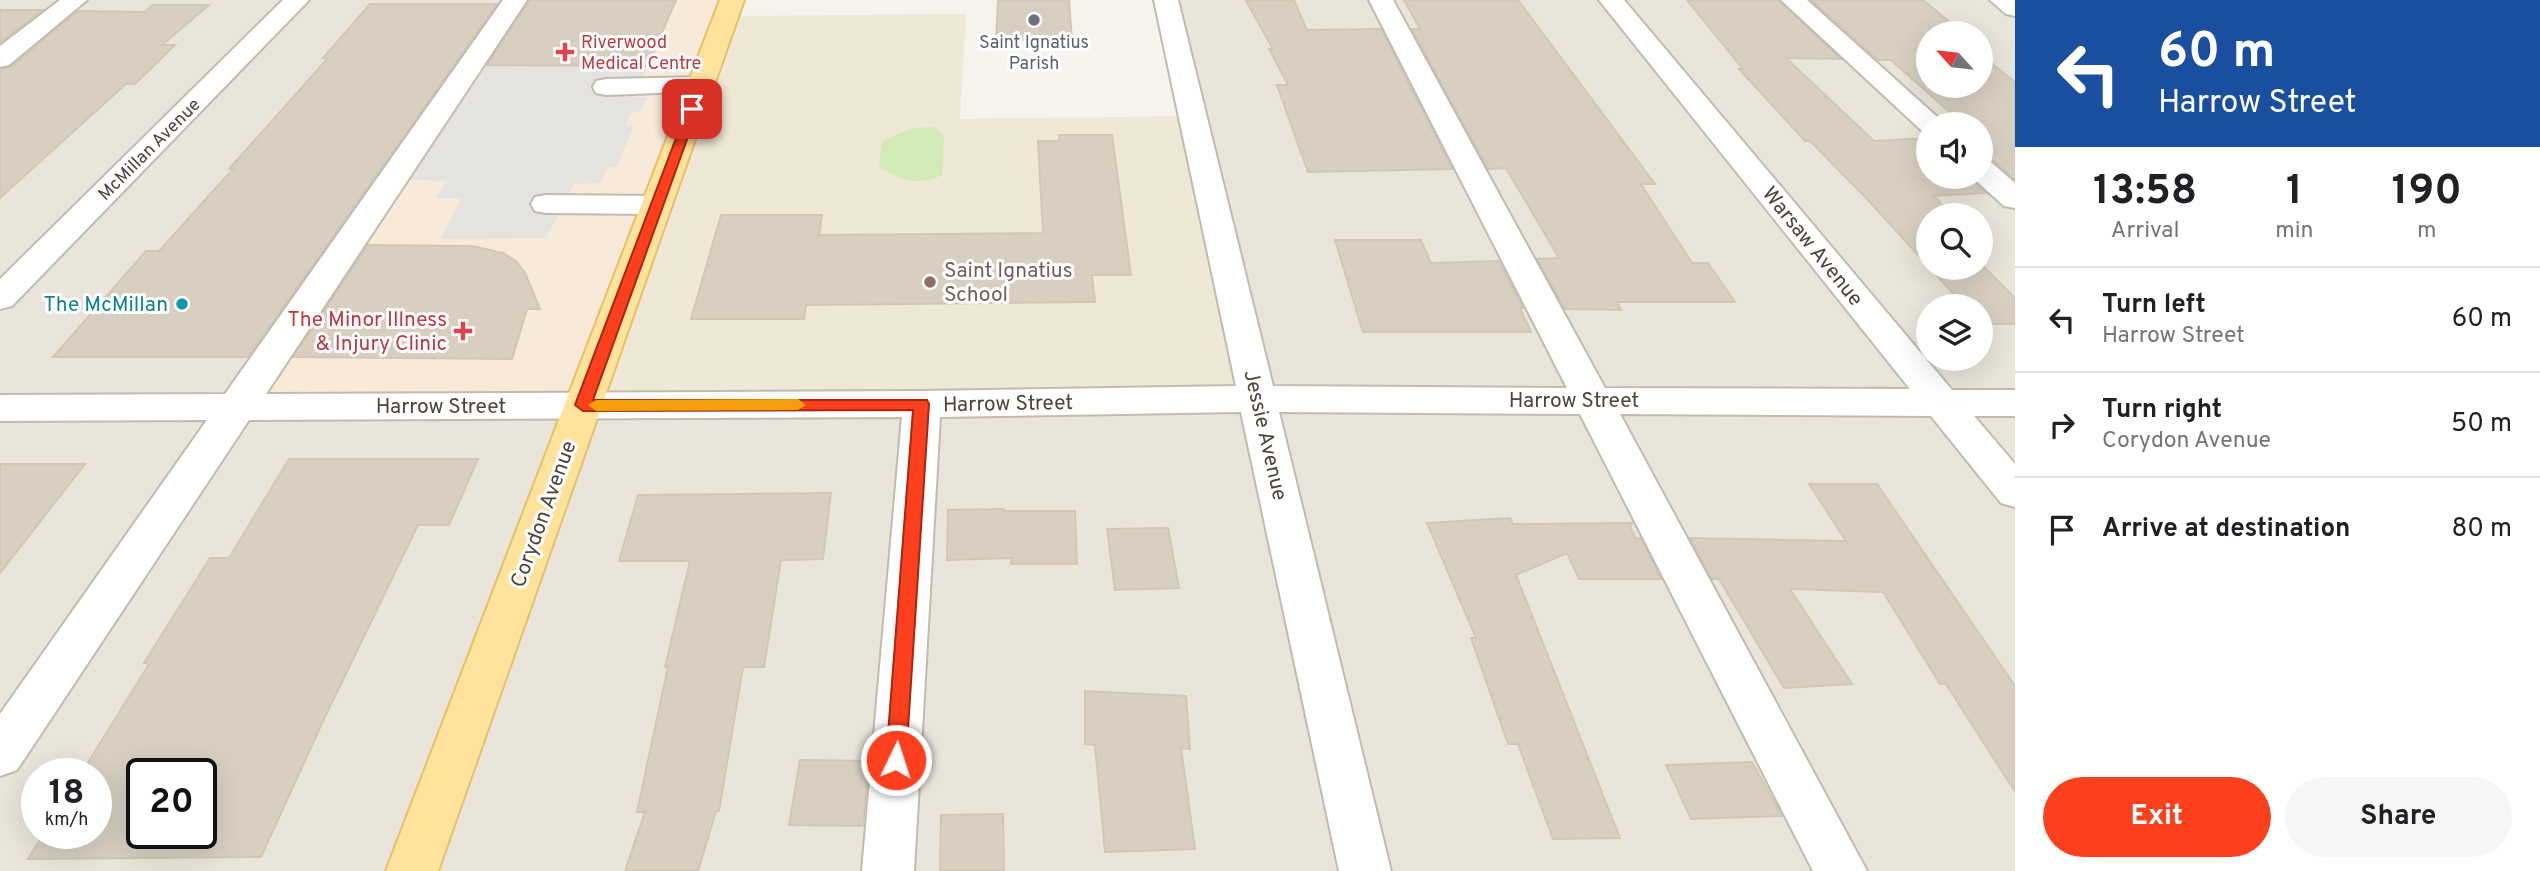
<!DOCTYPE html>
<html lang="en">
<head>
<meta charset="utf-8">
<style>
  :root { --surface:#fff; --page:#f6f6f6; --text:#202124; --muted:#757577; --line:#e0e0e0; --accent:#fc3f1d }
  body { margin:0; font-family:Overpass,sans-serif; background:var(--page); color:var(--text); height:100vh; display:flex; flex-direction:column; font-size:26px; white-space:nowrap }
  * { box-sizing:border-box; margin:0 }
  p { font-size:23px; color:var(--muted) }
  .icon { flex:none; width:38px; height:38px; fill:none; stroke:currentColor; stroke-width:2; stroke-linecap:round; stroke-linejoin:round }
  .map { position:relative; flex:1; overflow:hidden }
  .side { display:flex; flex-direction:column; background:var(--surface); width:525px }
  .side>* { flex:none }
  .hud { background:#1a4fa0; color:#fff; overflow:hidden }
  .needle { width:46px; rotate:297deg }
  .buttons { position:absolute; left:1916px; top:21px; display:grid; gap:14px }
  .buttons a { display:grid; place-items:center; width:77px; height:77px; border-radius:50%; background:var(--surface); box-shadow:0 7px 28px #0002; font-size:35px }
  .speed { position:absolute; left:21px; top:758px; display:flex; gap:14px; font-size:35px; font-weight:700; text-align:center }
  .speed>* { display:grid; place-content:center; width:91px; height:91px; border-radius:50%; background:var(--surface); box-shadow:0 7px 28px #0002; line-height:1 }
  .speed small { font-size:18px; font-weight:400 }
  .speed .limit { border:4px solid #111; border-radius:10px; background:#fff; color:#111 }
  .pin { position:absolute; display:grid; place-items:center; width:60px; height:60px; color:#fff; margin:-30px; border-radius:14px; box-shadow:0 4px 10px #0006 }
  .me { position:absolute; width:77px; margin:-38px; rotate:4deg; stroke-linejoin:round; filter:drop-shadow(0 0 5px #0008) }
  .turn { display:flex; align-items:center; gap:24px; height:147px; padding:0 28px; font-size:32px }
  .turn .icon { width:91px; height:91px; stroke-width:2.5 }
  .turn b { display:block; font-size:49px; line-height:60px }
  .eta { display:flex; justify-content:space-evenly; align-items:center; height:119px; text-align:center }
  .eta b { font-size:42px; font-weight:700; line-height:49px }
  .action { display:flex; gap:14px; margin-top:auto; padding:14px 28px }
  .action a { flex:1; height:80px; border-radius:42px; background:var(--accent); color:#fff; font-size:28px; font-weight:700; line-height:80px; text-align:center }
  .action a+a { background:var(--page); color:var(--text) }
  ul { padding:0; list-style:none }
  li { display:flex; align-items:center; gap:21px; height:105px; padding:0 28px; border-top:2px solid var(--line) }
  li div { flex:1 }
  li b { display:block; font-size:26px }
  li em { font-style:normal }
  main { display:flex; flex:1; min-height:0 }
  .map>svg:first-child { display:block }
  .residential { fill:#eae5da; fill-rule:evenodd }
  .commercial { fill:#f7ead8 }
  .education { fill:#efe8d6 }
  .green { fill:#d2eab5 }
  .parking { fill:#e5e3e0 }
  .building { fill:#d8cfc1; stroke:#d3c7b4; stroke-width:2; fill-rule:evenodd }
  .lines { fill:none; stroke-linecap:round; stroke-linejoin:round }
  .minor-casing { stroke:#c2bbae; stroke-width:4 }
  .major-casing { stroke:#e6c16a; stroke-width:4 }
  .minor { fill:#fff; fill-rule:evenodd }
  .major { fill:#ffe39c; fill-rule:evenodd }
  .route { fill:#fc3f1d; stroke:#a42913; stroke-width:2 }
  .slow { fill:#f59e0b }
  .worship-dot { fill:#6b7280; stroke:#fff; stroke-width:2.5 }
  .health-dot { fill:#e0444e; stroke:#fff; stroke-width:2.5 }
  .education-dot { fill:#8d6e63; stroke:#fff; stroke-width:2.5 }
  .culture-dot { fill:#0f9aa8; stroke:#fff; stroke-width:2.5 }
  .labels { text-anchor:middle; stroke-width:6; stroke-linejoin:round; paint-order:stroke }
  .far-health-label { font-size:18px; fill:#be3a42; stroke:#fff; text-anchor:start }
  .far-worship-label { font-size:18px; fill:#5b616d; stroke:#fff }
  .far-street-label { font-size:18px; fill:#4b4439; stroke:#fff }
  .street-label { font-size:21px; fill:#4b4439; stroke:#fff }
  .education-label { font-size:21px; fill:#785e54; stroke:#fff; text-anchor:start }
  .culture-label { font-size:21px; fill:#0d838f; stroke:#fff; text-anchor:end }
  .health-label { font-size:21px; fill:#be3a42; stroke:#fff; text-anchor:end }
</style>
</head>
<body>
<main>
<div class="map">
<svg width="2015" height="871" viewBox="0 0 2015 871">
  <rect width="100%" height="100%" fill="#f6f3ec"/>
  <path class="residential" d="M 0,0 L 515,0 L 1257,399 L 1167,0 L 2015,0 L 2015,871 L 0,871 ZM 1928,33 L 1981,33 L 1981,86 L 1928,86 ZM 1928,124 L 1981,124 L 1981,177 L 1928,177 ZM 1928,215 L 1981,215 L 1981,268 L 1928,268 ZM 1928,306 L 1981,306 L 1981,359 L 1928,359 ZM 37,774 L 96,774 L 96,833 L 37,833 ZM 142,774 L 201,774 L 201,833 L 142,833 Z"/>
  <path class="commercial" d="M 515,0 L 732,0 L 583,406 L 236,406 Z"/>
  <path class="education" d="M 966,14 L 960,119 L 1193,116 L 1257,399 L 583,406 L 726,16 Z"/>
  <path class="green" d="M 934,127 L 944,135 L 942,175 C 918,187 898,180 879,166 L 882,142 L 911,128 Z"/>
  <path class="parking" d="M 486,65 L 648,66 L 634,97 L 646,97 L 640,112 L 632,112 L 626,125 L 634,126 L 617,166 L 608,167 L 601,183 L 574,184 L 546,238 L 440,239 L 462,198 L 436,198 L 446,181 L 410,180 Z"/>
  <g class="building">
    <path d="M 530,0 L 676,0 L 648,66 L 487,65 Z"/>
    <path d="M 998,0 L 1069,0 L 1072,40 L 996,40 Z"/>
    <path d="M 1294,0 L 1307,30 L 1381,29 L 1452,169 L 1308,172 L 1277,85 L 1288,85 L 1269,49 L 1273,49 L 1246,1 Z"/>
    <path d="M 1404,0 L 1518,0 L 1655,184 L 1641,184 L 1692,263 L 1708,263 L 1735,302 L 1617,302 L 1621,310 L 1565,309 L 1537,259 L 1559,258 L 1506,168 L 1488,169 L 1412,29 L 1420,29 Z"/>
    <path d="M 1687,0 L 1778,0 L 1841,59 L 1786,58 L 1874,141 L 1928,138 L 1928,177 L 1970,177 L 1986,193 L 1934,196 L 1951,215 L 1928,215 L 1928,266 L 1869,201 L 1810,141 L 1805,141 L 1739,69 L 1743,69 Z"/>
    <path d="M 1811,0 L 1923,0 L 1963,33 L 1928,33 L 1928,86 L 1981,86 L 1981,55 L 2015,82 L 2015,180 L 1994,161 L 1981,158 L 1981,124 L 1963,124 L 1891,60 L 1878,60 Z"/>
    <path d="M 370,4 L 497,4 L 248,357 L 53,357 L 146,251 L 159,251 L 233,169 L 229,169 L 328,58 L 323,58 Z"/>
    <path d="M 153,5 L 209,5 L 162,45 L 175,45 L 135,84 L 126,84 L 0,198 L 0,69 L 11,67 L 78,11 L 145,12 Z"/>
    <path d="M 0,10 L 42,10 L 0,43 Z"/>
    <path d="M 1059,135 L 1112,135 L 1131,275 L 1092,275 L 1095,302 L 806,305 L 804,319 L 691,319 L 721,215 L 822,215 L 819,235 L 1043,233 L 1038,141 L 1059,141 Z"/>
    <path d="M 1335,240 L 1421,240 L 1431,263 L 1499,261 L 1523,308 L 1520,308 L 1531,332 L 1363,332 Z"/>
    <path d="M 368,245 L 472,246 L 503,253 L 517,262 L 525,273 L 540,309 L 527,309 L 512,359 L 293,357 Z"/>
    <path d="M 1981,264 L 2015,298 L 2015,324 L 1981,324 L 1981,306 L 1964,306 L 1930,268 L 1981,268 Z"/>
    <path d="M 289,459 L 478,459 L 449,525 L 418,525 L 324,719 L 261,857 L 28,859 L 44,833 L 96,833 L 96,774 L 81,774 L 149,664 L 144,663 L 210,558 L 229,558 ZM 142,774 L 201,774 L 201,833 L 142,833 Z"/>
    <path d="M 0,464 L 85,464 L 0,573 Z"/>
    <path d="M 1809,484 L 1877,484 L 2015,686 L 2015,792 L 1946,684 L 1940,684 L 1883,592 L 1790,589 L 1852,684 L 1784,688 L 1719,579 L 1712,579 L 1690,538 L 1846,541 Z"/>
    <path d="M 831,493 L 823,559 L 781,560 L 764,667 L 743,667 L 719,811 L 716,811 L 698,871 L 625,871 L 645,812 L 637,812 L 668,667 L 665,667 L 690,561 L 619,561 L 638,495 Z"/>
    <path d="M 1004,509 L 1004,511 L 1075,511 L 1077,564 L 1011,564 L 1011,558 L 947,560 L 948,510 Z"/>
    <path d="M 1510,518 L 1513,524 L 1633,523 L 1630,526 L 1636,539 L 1641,538 L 1661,579 L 1579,579 L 1567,553 L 1516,575 L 1620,838 L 1553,839 L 1518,744 L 1508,744 L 1471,638 L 1476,638 L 1427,523 Z"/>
    <path d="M 1168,528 L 1179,588 L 1115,590 L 1107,529 Z"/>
    <path d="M 1085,691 L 1186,696 L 1190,749 L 1181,748 L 1195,849 L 1105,852 L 1095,745 L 1085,744 Z"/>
    <path d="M 800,760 L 869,761 L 863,826 L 789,825 Z"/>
    <path d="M 1752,762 L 1782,816 L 1691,819 L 1666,765 Z"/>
    <path d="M 1003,814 L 1004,871 L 940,871 L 941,815 Z"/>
  </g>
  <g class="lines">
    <defs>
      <g id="minor">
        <path d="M 60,0 L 87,0 L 9,65 L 0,67 L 0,46 Z"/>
        <path d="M 283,0 L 309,0 L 12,306 L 0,309 L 0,279 Z"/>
        <path d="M 503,0 L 527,0 L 266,394 L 922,391 L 1236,386 L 1154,0 L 1178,0 L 1273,386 L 1567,388 L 1369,0 L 1393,0 L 1605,388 L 1910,389 L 1599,0 L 1624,0 L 1952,390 L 2015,390 L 2015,416 L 1974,416 L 2015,464 L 2015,507 L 2001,503 L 1931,416 L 1620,414 L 1867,871 L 1813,871 L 1580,414 L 1279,412 L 1391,871 L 1339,871 L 1241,412 L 940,417 L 914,871 L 862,871 L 902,417 L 249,420 L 17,770 L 0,776 L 0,714 L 207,420 L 0,421 L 0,395 L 225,394 Z"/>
        <path d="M 1781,0 L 1807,0 L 1945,124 L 1928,124 L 1928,132 L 1921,130 Z"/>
        <path d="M 1990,0 L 2015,0 L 2015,16 L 2006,14 Z"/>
        <path d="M 701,77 L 711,79 L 714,85 L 711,91 L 606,95 L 596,93 L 593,87 L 596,81 L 606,79 Z"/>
        <path d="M 1981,160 L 1992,163 L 2015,183 L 2015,208 L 2004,206 L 1972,177 L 1981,177 Z"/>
        <path d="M 546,195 L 657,196 L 668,198 L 672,205 L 668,212 L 657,214 L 546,213 L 535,211 L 531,204 L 535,197 Z"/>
      </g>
      <path id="major" d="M 720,0 L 744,0 L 438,871 L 386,871 Z"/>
    </defs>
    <use href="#minor" class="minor-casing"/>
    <use href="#major" class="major-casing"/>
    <use href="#minor" class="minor"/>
    <use href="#major" class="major"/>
  </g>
  <path class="route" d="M 692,105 L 698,109 L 593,400 L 927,400 L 929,404 L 906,760 L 903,766 L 896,769 L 889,766 L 886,760 L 913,410 L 583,411 L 575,405 L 687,109 Z"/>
  <path class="slow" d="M 798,399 L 806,405 L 798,410 L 596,411 L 588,405 L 596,400 Z"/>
  <circle class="worship-dot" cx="1034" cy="20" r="7"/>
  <g class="health-dot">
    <path d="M561.5 41.5h7v7h7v7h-7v7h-7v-7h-7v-7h7z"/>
    <path d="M459.5 320.5h7v7h7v7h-7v7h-7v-7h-7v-7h7z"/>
  </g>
  <circle class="education-dot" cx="930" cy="282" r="7"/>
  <circle class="culture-dot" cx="182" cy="304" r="7"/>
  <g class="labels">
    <g class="far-health-label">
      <text x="581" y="48">Riverwood<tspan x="581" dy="21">Medical Centre</tspan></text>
    </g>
    <g class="far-worship-label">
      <text x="1034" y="48">Saint Ignatius<tspan x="1034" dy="21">Parish</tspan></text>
    </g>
    <g class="far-street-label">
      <text transform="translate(149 149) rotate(-45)" y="6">McMillan Avenue</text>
    </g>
    <g class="street-label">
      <text transform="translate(1813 246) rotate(51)" y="7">Warsaw Avenue</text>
      <text x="1574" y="407">Harrow Street</text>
      <text transform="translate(1008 403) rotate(-1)" y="7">Harrow Street</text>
      <text x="441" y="413">Harrow Street</text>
      <text transform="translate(1266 435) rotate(77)" y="7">Jessie Avenue</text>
      <text transform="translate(543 514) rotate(-70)" y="7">Corydon Avenue</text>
    </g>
    <g class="education-label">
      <text x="944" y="277">Saint Ignatius<tspan x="944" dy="24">School</tspan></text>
    </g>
    <g class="culture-label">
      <text x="168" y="311">The McMillan</text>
    </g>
    <g class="health-label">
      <text x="447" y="326">The Minor Illness<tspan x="447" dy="24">&amp; Injury Clinic</tspan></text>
    </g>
  </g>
</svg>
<div class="buttons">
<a><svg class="needle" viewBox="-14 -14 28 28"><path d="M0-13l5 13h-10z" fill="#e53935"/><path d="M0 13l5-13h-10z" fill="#757577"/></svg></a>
<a><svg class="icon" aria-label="sound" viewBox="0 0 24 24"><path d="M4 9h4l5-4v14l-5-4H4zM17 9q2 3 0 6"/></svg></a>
<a><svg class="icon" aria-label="search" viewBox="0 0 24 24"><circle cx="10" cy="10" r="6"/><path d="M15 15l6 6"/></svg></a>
<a><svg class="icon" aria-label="layers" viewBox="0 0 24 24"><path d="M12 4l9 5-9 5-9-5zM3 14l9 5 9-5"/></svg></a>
</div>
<div class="speed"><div>18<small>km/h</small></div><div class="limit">20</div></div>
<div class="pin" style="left:692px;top:109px;background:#d93025"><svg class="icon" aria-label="arrive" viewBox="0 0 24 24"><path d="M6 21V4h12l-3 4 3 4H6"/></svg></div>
<svg class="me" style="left:896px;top:760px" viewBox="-20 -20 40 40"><circle r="17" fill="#fc3f1d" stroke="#fff" stroke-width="3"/><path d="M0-11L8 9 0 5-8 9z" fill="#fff"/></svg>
</div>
<section class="side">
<div class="hud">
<div class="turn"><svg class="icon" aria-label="left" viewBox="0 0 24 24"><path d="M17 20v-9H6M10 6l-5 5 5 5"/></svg><div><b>60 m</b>Harrow Street</div></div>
</div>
<div class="eta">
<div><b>13:58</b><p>Arrival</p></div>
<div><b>1</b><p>min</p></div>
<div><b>190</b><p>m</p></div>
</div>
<ul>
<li><svg class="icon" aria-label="left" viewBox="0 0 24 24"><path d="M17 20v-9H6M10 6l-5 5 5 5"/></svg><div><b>Turn left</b><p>Harrow Street</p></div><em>60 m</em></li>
<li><svg class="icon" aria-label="right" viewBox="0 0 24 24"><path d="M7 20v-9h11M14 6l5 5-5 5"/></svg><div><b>Turn right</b><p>Corydon Avenue</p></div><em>50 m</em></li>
<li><svg class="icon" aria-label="arrive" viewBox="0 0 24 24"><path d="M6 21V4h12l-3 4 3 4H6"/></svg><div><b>Arrive at destination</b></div><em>80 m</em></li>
</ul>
<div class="action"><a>Exit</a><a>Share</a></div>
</section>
</main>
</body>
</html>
